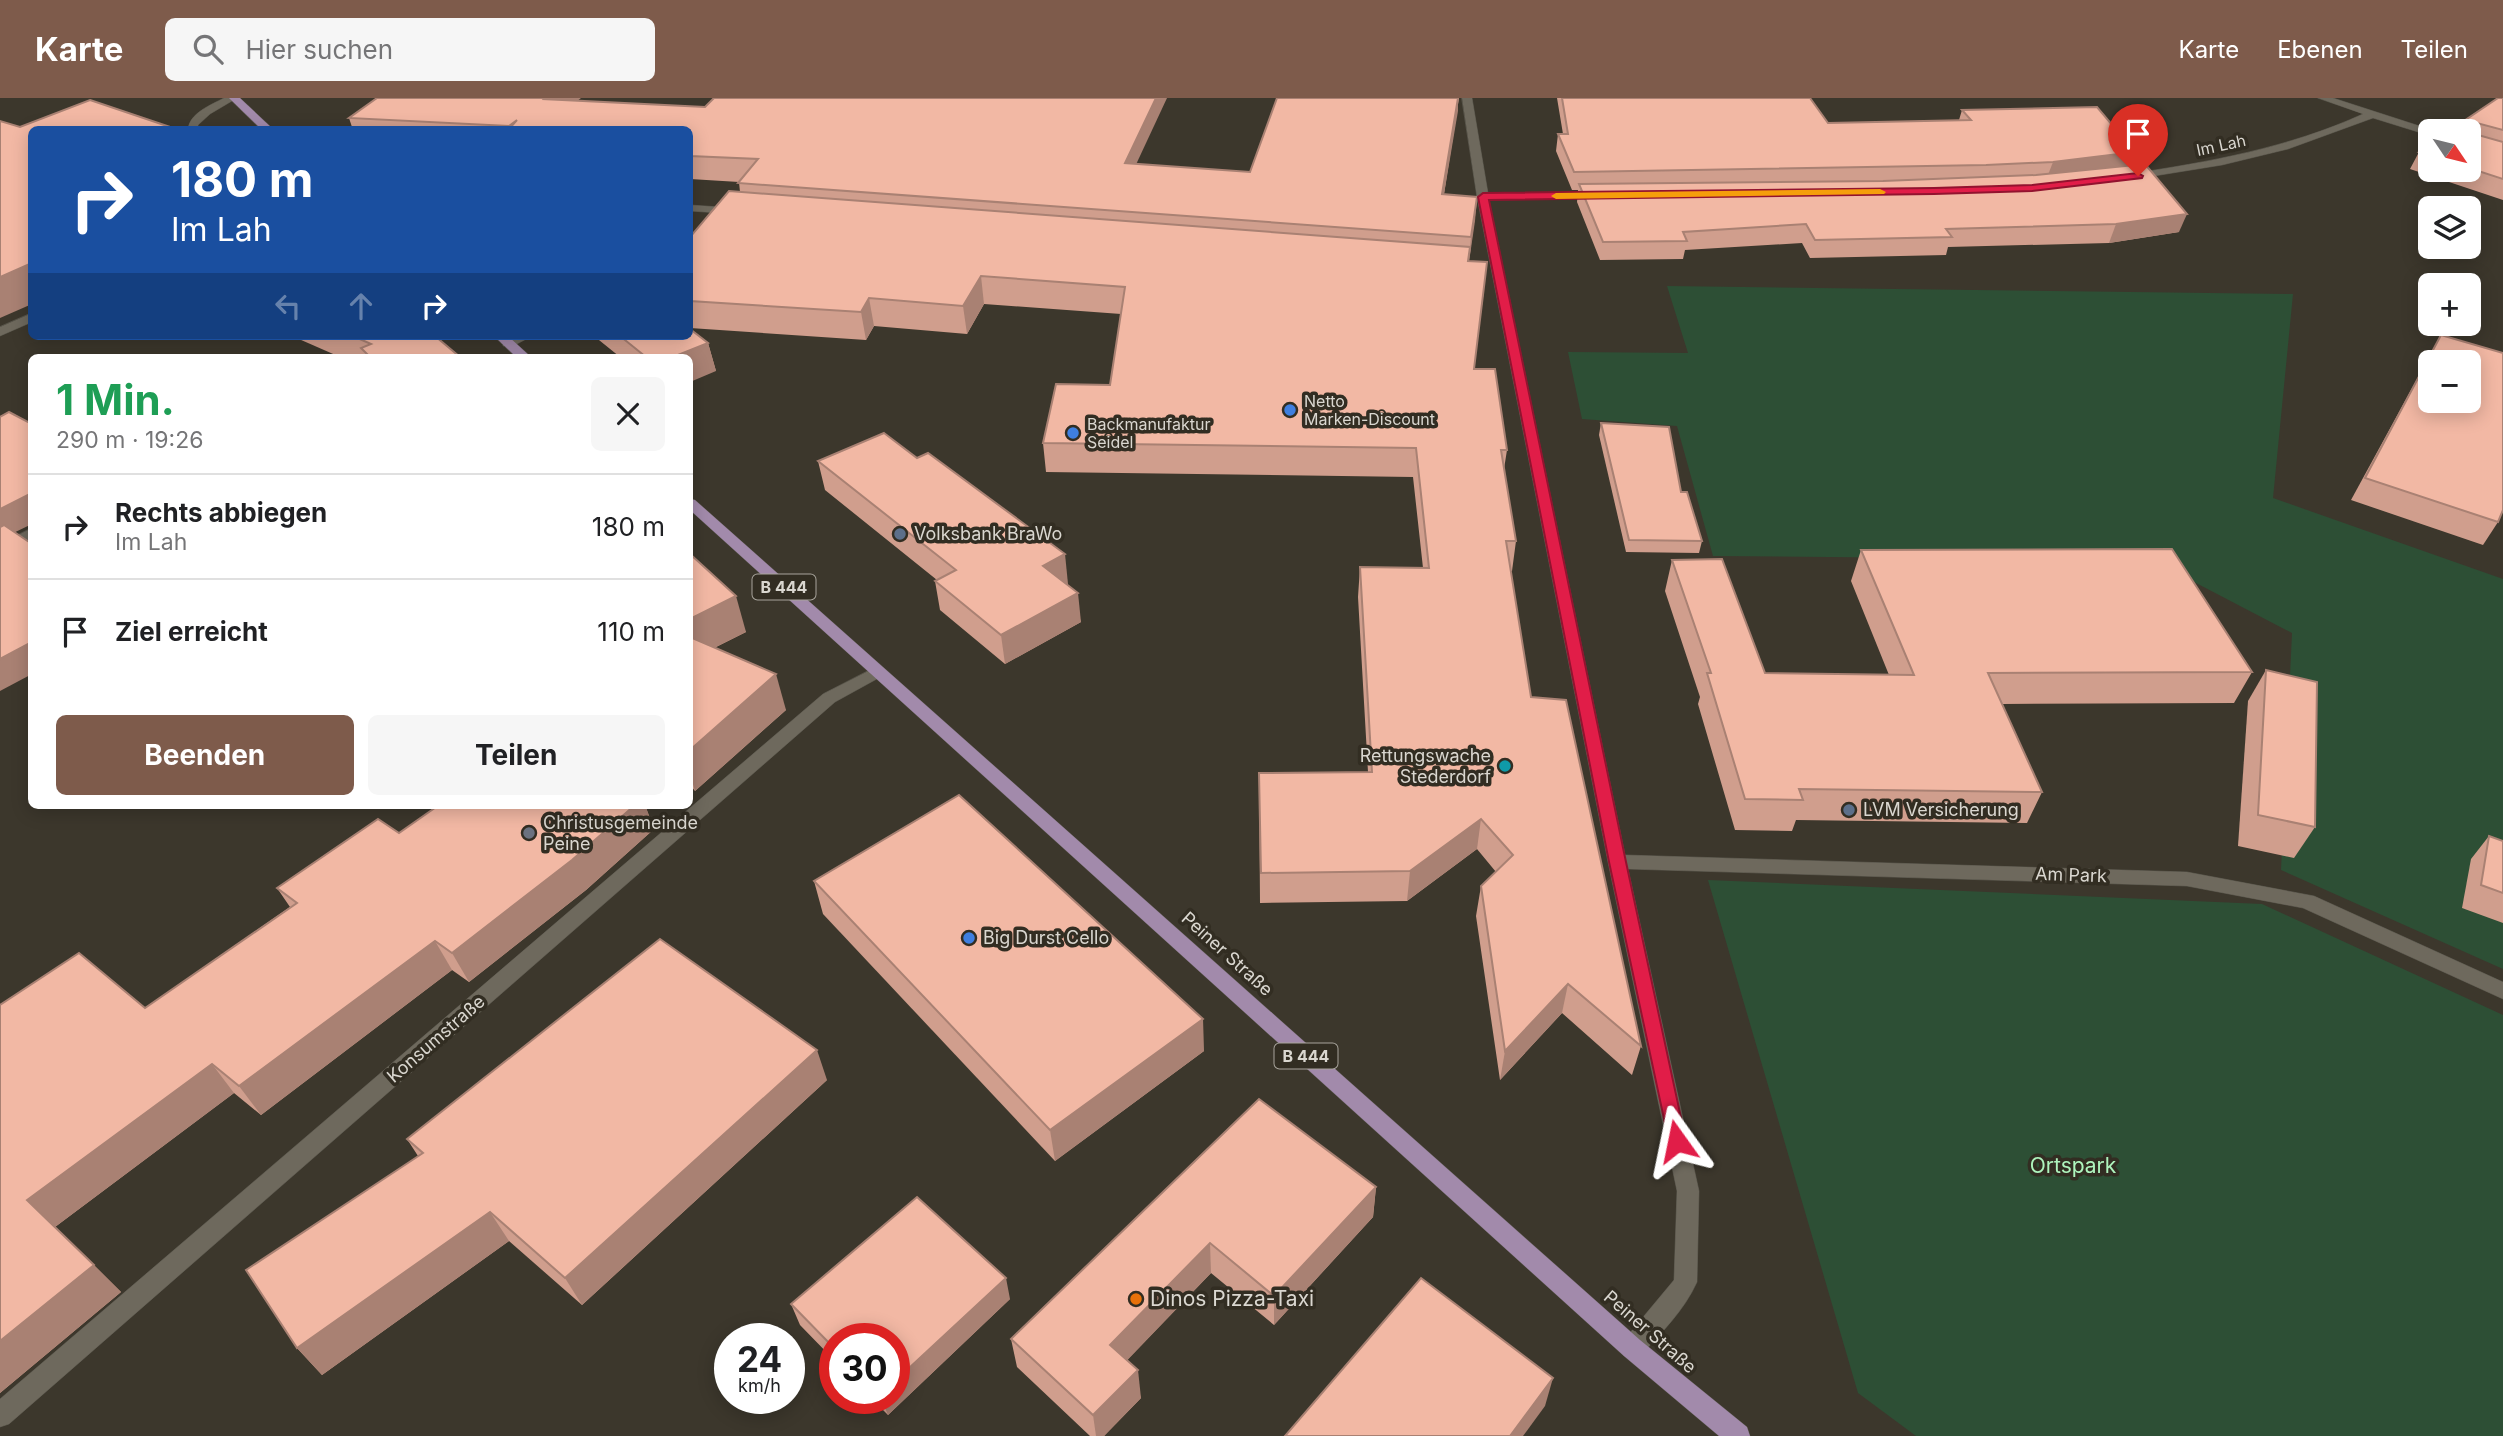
<!DOCTYPE html>
<html lang="de">
<head>
<meta charset="utf-8">
<style>
  :root { --surface:#fff; --page:#f6f6f6; --text:#202124; --muted:#757577; --line:#e0e0e0; --accent:#7e5b4b }
  body { margin:0; font-family:Inter,sans-serif; background:var(--page); color:var(--text); height:100vh; display:flex; flex-direction:column; font-size:26px; white-space:nowrap }
  * { box-sizing:border-box; margin:0 }
  p { font-size:23px; color:var(--muted) }
  .icon { flex:none; width:38px; height:38px; fill:none; stroke:currentColor; stroke-width:2; stroke-linecap:round; stroke-linejoin:round }
  .map { position:relative; flex:1; overflow:hidden }
  .side { position:absolute; left:28px; top:256px; width:665px; height:455px; display:flex; flex-direction:column; background:var(--surface); border-radius:10px; box-shadow:0 4px 18px #0003 }
  .side>* { flex:none }
  .hud { position:absolute; left:28px; top:28px; width:665px; height:214px; border-radius:10px; box-shadow:0 4px 18px #0003; background:#1a4fa0; color:#fff; overflow:hidden }
  .needle { width:46px; rotate:125deg }
  .controls { position:absolute; left:2418px; top:21px; display:grid; gap:14px }
  .controls a { display:grid; place-items:center; width:63px; height:63px; border-radius:10px; background:var(--surface); box-shadow:0 4px 18px #0003; font-size:35px }
  .speed { position:absolute; left:714px; top:1225px; display:flex; gap:14px; font-size:35px; font-weight:700; text-align:center }
  .speed>* { display:grid; place-content:center; width:91px; height:91px; border-radius:50%; background:var(--surface); box-shadow:0 4px 18px #0003; line-height:1 }
  .speed small { font-size:18px; font-weight:400 }
  .speed .limit { border:10px solid #d22; background:#fff; color:#111 }
  .pin { position:absolute; display:grid; place-items:center; width:60px; height:60px; color:#fff; margin:-72px -30px; border-radius:50% 50% 50% 0; rotate:-45deg; box-shadow:0 0 7px #0007 }
  .pin .icon { rotate:45deg }
  .me { position:absolute; width:77px; margin:-38px; rotate:348deg; stroke-linejoin:round; filter:drop-shadow(0 0 5px #0008) }
  .turn { display:flex; align-items:center; gap:24px; height:147px; padding:0 28px; font-size:32px }
  .turn .icon { width:91px; height:91px; stroke-width:2.5 }
  .turn b { display:block; font-size:49px; line-height:60px }
  .lanes { display:flex; align-items:center; height:66px; padding:0 28px; background:#0003; justify-content:center; gap:35px; direction:ltr }
  .lanes .off { opacity:.35 }
  .round { display:grid; place-items:center; flex:none; width:74px; height:74px; border-radius:10px; background:var(--page) }
  .overview { display:flex; align-items:center; justify-content:space-between; height:119px; padding:0 28px }
  h1 { font-size:42px; font-weight:700; line-height:52px; color:#1e9e55 }
  .button { display:flex; gap:14px; margin-top:auto; padding:14px 28px }
  .button a { flex:1; height:80px; border-radius:10px; background:var(--accent); color:#fff; font-size:28px; font-weight:700; line-height:80px; text-align:center }
  .button a+a { background:var(--page); color:var(--text) }
  ul { padding:0; list-style:none }
  li { display:flex; align-items:center; gap:21px; height:105px; padding:0 28px; border-top:2px solid var(--line) }
  li div { flex:1 }
  li b { display:block; font-size:26px }
  li em { font-style:normal }
  header { display:flex; align-items:center; gap:42px; box-sizing:border-box; height:98px; padding:0 35px; background:var(--accent); color:#fff }
  header strong { font-size:33px }
  nav { display:flex; gap:38px; margin-inline-start:auto; font-size:24px }
  .search { width:490px; height:63px; background:var(--page); display:flex; align-items:center; gap:18px; box-sizing:border-box; padding:0 24px; border-radius:10px; color:var(--muted); font-size:26px }
  .map>svg:first-child { display:block }
  .green { fill:#2d4f35 }
  .lines { fill:none; stroke-linecap:round; stroke-linejoin:round }
  .minor-casing { stroke:#565349; stroke-width:1 }
  .major-casing { stroke:#565349; stroke-width:1 }
  .minor { fill:#6e695d; fill-rule:evenodd }
  .major { fill:#a28aab; fill-rule:evenodd }
  .wall { fill:#d09e8d }
  .shaded-wall { fill:#a98173 }
  .building { fill:#f2b8a4; stroke:#a98173; stroke-width:2; fill-rule:evenodd }
  .route { fill:#e11d48; stroke:#92132f; stroke-width:2 }
  .slow { fill:#f59e0b }
  .shop-dot { fill:#3f7fe0; stroke:#322d22; stroke-width:2.5 }
  .service-dot { fill:#5c6f8a; stroke:#322d22; stroke-width:2.5 }
  .culture-dot { fill:#0f9aa8; stroke:#322d22; stroke-width:2.5 }
  .worship-dot { fill:#6b7280; stroke:#322d22; stroke-width:2.5 }
  .food-dot { fill:#e8710a; stroke:#322d22; stroke-width:2.5 }
  .labels { text-anchor:middle; stroke-width:7; stroke-linejoin:round; paint-order:stroke }
  .far-street-label { font-size:16px; fill:#dad7d0; stroke:#322d22 }
  .far-poi-label { font-size:16px; fill:#dad7d0; stroke:#322d22; text-anchor:start }
  .shield { fill:#322d22; stroke:#a8a49c; stroke-width:2 }
  .shield-label { font-size:16px; font-weight:bold; fill:#dad7d0 }
  .poi-label { font-size:18px; fill:#dad7d0; stroke:#322d22; text-anchor:start }
  .street-label { font-size:18px; fill:#dad7d0; stroke:#322d22 }
  .near-park-label { font-size:21px; fill:#aef4bd; stroke:#322d22 }
  .near-poi-label { font-size:21px; fill:#dad7d0; stroke:#322d22; text-anchor:start }
</style>
</head>
<body>
<header>
<strong>Karte</strong>
<div class="search"><svg class="icon" aria-label="search" viewBox="0 0 24 24"><circle cx="10" cy="10" r="6"/><path d="M15 15l6 6"/></svg>Hier suchen</div>
<nav><a>Karte</a><a>Ebenen</a><a>Teilen</a></nav>
</header>
<div class="map">
<svg width="2503" height="1338" viewBox="0 0 2503 1338">
  <rect width="100%" height="100%" fill="#3c372c"/>
  <g class="green">
    <path d="M 1667,188 L 2293,196 L 2273,400 L 2503,481 L 2503,871 L 2281,772 L 2292,535 L 2152,462 L 1713,458 L 1677,328 L 1582,321 L 1568,254 L 1688,255 Z"/>
    <path d="M 1708,782 L 2262,806 L 2503,917 L 2503,1338 L 1916,1338 L 1858,1295 Z"/>
  </g>
  <g class="lines">
    <defs>
      <g id="minor">
        <path d="M 224,0 L 237,0 L 210,16 L 198,27 L 198,32 L 188,32 C 189,15 211,7 224,0 Z"/>
        <path d="M 1462,0 L 1472,0 L 1488,95 L 1601,94 L 1607,97 L 1601,100 L 1489,102 L 1625,757 L 2187,774 L 2314,798 L 2503,884 L 2503,901 L 2303,810 L 2187,788 L 1628,771 L 1699,1093 L 1697,1184 C 1684,1213 1661,1235 1640,1258 L 1632,1261 L 1624,1258 L 1620,1250 L 1624,1242 L 1674,1182 L 1677,1093 L 1608,764 L 1477,99 Z"/>
        <path d="M 2318,0 L 2333,0 L 2435,33 L 2431,33 L 2431,38 L 2373,20 L 2288,51 L 2222,67 L 2129,82 L 2123,79 L 2129,76 C 2209,64 2288,50 2363,16 Z"/>
        <path d="M 690,107 L 735,110 L 741,113 L 735,116 L 690,113 Z"/>
        <path d="M 32,215 L 32,224 L 0,238 L 0,229 Z"/>
        <path d="M 514,238 L 532,238 L 513,248 L 503,248 L 503,242 Z"/>
        <path d="M 32,430 L 32,440 L 0,457 L 0,446 Z"/>
        <path d="M 878,568 L 886,573 L 884,577 L 835,604 L 9,1326 L 0,1329 L 0,1301 L 823,596 Z"/>
      </g>
      <g id="major">
        <path d="M 229,0 L 240,0 L 274,32 L 262,32 Z"/>
        <path d="M 494,238 L 508,238 L 531,259 L 516,259 Z"/>
        <path d="M 690,401 L 695,402 L 1640,1242 L 1747,1329 L 1750,1338 L 1719,1338 L 1624,1258 L 690,412 Z"/>
      </g>
    </defs>
    <use href="#minor" class="minor-casing"/>
    <use href="#major" class="major-casing"/>
    <use href="#minor" class="minor"/>
    <use href="#major" class="major"/>
  </g>
  <g class="wall">
    <path d="M 1277,0 L 1459,0 L 1444,96 L 1477,99 L 1469,163 L 1484,192 L 1474,271 L 1507,352 L 1504,371 L 1516,443 L 1512,473 L 1511,473 L 1531,599 L 1641,948 L 1632,977 L 1562,915 L 1500,982 L 1476,818 L 1481,788 L 1496,774 L 1477,751 L 1407,803 L 1260,805 L 1259,675 L 1368,674 L 1358,499 L 1360,469 L 1423,470 L 1413,379 L 1046,374 L 1043,345 L 1110,287 L 1121,216 L 984,206 L 967,236 L 874,228 L 866,242 L 690,230 L 690,139 L 740,94 L 739,84 L 690,81 L 690,32 L 353,32 L 349,20 L 577,3 L 1137,66 L 1250,74 Z"/>
    <path d="M 1557,0 L 1810,0 L 1828,25 L 1959,22 L 1962,12 L 2130,67 L 2179,134 L 2109,145 L 1948,149 L 1946,157 L 1810,160 L 1802,145 L 1685,152 L 1683,161 L 1600,162 L 1577,104 L 1578,92 L 1572,92 L 1556,53 L 1558,36 L 1563,36 Z"/>
    <path d="M 2503,0 L 2503,102 L 2410,71 L 2419,54 L 2431,46 L 2431,72 L 2469,72 L 2469,33 Z"/>
    <path d="M 2441,237 L 2498,424 L 2483,447 L 2351,402 Z"/>
    <path d="M 292,238 L 435,238 L 460,259 L 340,259 Z"/>
    <path d="M 594,238 L 690,238 L 708,245 L 716,273 L 690,259 L 620,259 Z"/>
    <path d="M 1601,325 L 1681,394 L 1702,443 L 1699,455 L 1626,454 L 1599,337 Z"/>
    <path d="M 818,363 L 1068,486 L 1067,486 L 1081,524 L 1005,566 L 940,512 L 935,483 L 937,482 L 825,392 Z"/>
    <path d="M 1861,452 L 2252,574 L 2234,605 L 2002,606 L 2042,694 L 2027,725 L 1796,722 L 1792,733 L 1735,732 L 1698,606 L 1700,599 L 1665,493 L 1672,462 L 1765,575 L 1889,577 L 1851,483 Z"/>
    <path d="M 690,456 L 746,534 L 714,550 L 786,612 L 695,693 L 690,687 Z"/>
    <path d="M 2266,572 L 2315,729 L 2294,760 L 2238,748 L 2248,603 Z"/>
    <path d="M 439,707 L 645,707 L 654,731 L 586,792 L 469,884 L 452,872 L 261,1017 L 234,995 L 55,1129 L 121,1194 L 0,1295 L 0,907 L 145,910 L 290,809 L 277,790 L 399,735 Z"/>
    <path d="M 2489,738 L 2503,743 L 2503,825 L 2462,810 L 2471,761 Z"/>
    <path d="M 814,783 L 1204,953 L 1055,1063 L 823,816 Z"/>
    <path d="M 827,982 L 582,1207 L 509,1143 L 322,1277 L 297,1250 L 418,1058 L 407,1041 Z"/>
    <path d="M 1259,1001 L 1376,1089 L 1373,1119 L 1274,1227 L 1211,1175 L 1127,1262 L 1141,1300 L 1104,1338 L 1090,1338 L 1017,1269 L 1011,1241 Z"/>
    <path d="M 1010,1201 L 888,1317 L 871,1300 L 894,1300 L 835,1241 L 835,1263 L 800,1227 L 791,1206 Z"/>
  </g>
  <g class="shaded-wall">
    <path d="M 545,0 L 581,0 L 551,24 L 544,1 Z"/>
    <path d="M 1156,0 L 1167,0 L 1126,88 L 1125,65 Z"/>
    <path d="M 1458,0 L 1458,13 L 1440,120 L 1442,96 Z"/>
    <path d="M 2135,54 L 2128,72 L 2046,82 L 2053,64 Z"/>
    <path d="M 1477,99 L 1475,123 L 1469,164 L 1471,139 Z"/>
    <path d="M 2187,116 L 2179,134 L 2109,145 L 2116,126 Z"/>
    <path d="M 32,165 L 32,206 L 0,220 L 0,179 Z"/>
    <path d="M 981,178 L 984,206 L 967,236 L 963,208 Z"/>
    <path d="M 869,200 L 874,228 L 866,242 L 861,214 Z"/>
    <path d="M 708,245 L 716,273 L 690,284 L 690,259 L 673,259 Z"/>
    <path d="M 32,395 L 32,426 L 5,439 L 0,444 L 0,411 Z"/>
    <path d="M 1065,456 L 1068,486 L 1046,497 L 1043,468 Z"/>
    <path d="M 1078,495 L 1081,524 L 1005,566 L 1001,537 Z"/>
    <path d="M 736,498 L 746,534 L 690,562 L 690,521 Z"/>
    <path d="M 32,544 L 32,576 L 0,593 L 0,561 Z"/>
    <path d="M 776,576 L 786,612 L 695,693 L 690,676 L 690,652 Z"/>
    <path d="M 635,707 L 645,707 L 654,731 L 586,792 L 469,884 L 452,855 Z"/>
    <path d="M 1481,721 L 1477,751 L 1407,803 L 1410,773 Z"/>
    <path d="M 435,843 L 452,872 L 261,1017 L 239,988 Z"/>
    <path d="M 1568,886 L 1562,915 L 1500,982 L 1505,953 Z"/>
    <path d="M 1203,921 L 1204,953 L 1055,1063 L 1050,1032 Z"/>
    <path d="M 817,952 L 827,982 L 582,1207 L 565,1180 Z"/>
    <path d="M 212,966 L 234,995 L 55,1129 L 27,1102 Z"/>
    <path d="M 1376,1089 L 1373,1119 L 1274,1227 L 1274,1198 Z"/>
    <path d="M 490,1114 L 509,1143 L 322,1277 L 297,1250 Z"/>
    <path d="M 1210,1145 L 1211,1175 L 1114,1276 L 1110,1247 Z"/>
    <path d="M 94,1167 L 121,1194 L 0,1295 L 0,1243 Z"/>
    <path d="M 1006,1180 L 1010,1201 L 888,1317 L 881,1300 L 894,1300 L 894,1284 Z"/>
    <path d="M 1138,1272 L 1141,1300 L 1104,1338 L 1096,1338 L 1093,1317 Z"/>
    <path d="M 1553,1280 L 1545,1308 L 1523,1338 L 1510,1338 Z"/>
  </g>
  <g class="building">
    <path d="M 377,0 L 545,0 L 544,1 L 705,9 L 714,0 L 1156,0 L 1125,65 L 1250,74 L 1277,0 L 1458,0 L 1442,96 L 1477,99 L 1471,139 L 738,85 L 758,61 L 690,58 L 690,32 L 508,32 L 517,22 L 509,28 L 349,20 Z"/>
    <path d="M 1562,0 L 1810,0 L 1828,25 L 1971,22 L 1962,12 L 2097,9 L 2135,54 L 2053,64 L 1986,67 L 1574,74 L 1558,36 L 1568,36 Z"/>
    <path d="M 2498,0 L 2503,0 L 2503,32 L 2477,25 L 2478,37 L 2503,44 L 2503,81 L 2469,70 L 2469,33 L 2449,33 Z"/>
    <path d="M 90,2 L 179,32 L 32,32 L 32,165 L 0,179 L 0,23 L 20,29 Z"/>
    <path d="M 2431,46 L 2431,57 L 2419,54 Z"/>
    <path d="M 2145,66 L 2187,116 L 2116,126 L 1946,131 L 1952,139 L 1815,142 L 1806,126 L 1683,134 L 1687,143 L 1603,144 L 1579,86 L 1883,83 L 2036,77 Z"/>
    <path d="M 729,93 L 1470,149 L 1468,163 L 1487,164 L 1474,271 L 1495,271 L 1507,352 L 1501,352 L 1516,443 L 1506,443 L 1531,599 L 1566,602 L 1641,948 L 1568,886 L 1505,953 L 1481,788 L 1513,757 L 1481,721 L 1410,773 L 1261,775 L 1259,675 L 1372,674 L 1360,469 L 1429,470 L 1416,350 L 1043,345 L 1056,286 L 1110,287 L 1125,189 L 981,178 L 963,208 L 869,200 L 861,214 L 690,203 L 690,139 Z"/>
    <path d="M 690,231 L 708,245 L 673,259 L 646,259 L 620,238 L 690,238 Z"/>
    <path d="M 2441,237 L 2503,255 L 2503,412 L 2498,424 L 2365,380 ZM 2431,264 L 2469,264 L 2469,303 L 2431,303 Z"/>
    <path d="M 353,238 L 435,238 L 460,259 L 370,259 L 361,250 L 371,246 Z"/>
    <path d="M 9,314 L 32,326 L 32,395 L 0,411 L 0,319 Z"/>
    <path d="M 1601,325 L 1669,329 L 1681,394 L 1687,394 L 1702,443 L 1629,442 Z"/>
    <path d="M 884,335 L 917,360 L 928,355 L 1065,456 L 1043,468 L 1078,495 L 1001,537 L 935,483 L 956,472 L 818,363 Z"/>
    <path d="M 4,427 L 32,446 L 32,544 L 0,561 L 0,429 Z"/>
    <path d="M 2172,451 L 2252,574 L 1988,575 L 2042,694 L 1799,691 L 1803,702 L 1745,701 L 1707,575 L 1711,575 L 1672,462 L 1722,461 L 1765,575 L 1914,577 L 1861,452 Z"/>
    <path d="M 690,456 L 736,498 L 690,521 Z"/>
    <path d="M 690,539 L 776,576 L 690,652 Z"/>
    <path d="M 2266,572 L 2317,584 L 2315,729 L 2258,717 Z"/>
    <path d="M 959,697 L 1203,921 L 1050,1032 L 814,783 Z"/>
    <path d="M 439,707 L 635,707 L 572,762 L 452,855 L 435,843 L 239,988 L 212,966 L 27,1102 L 94,1167 L 0,1243 L 0,907 L 79,855 L 145,910 L 297,805 L 277,790 L 378,721 L 399,735 Z"/>
    <path d="M 2489,738 L 2503,743 L 2503,795 L 2481,787 Z"/>
    <path d="M 660,841 L 817,952 L 565,1180 L 490,1114 L 297,1250 L 246,1172 L 423,1055 L 407,1041 Z"/>
    <path d="M 1259,1001 L 1376,1089 L 1274,1198 L 1210,1145 L 1110,1247 L 1138,1272 L 1093,1317 L 1011,1241 Z"/>
    <path d="M 917,1099 L 1006,1180 L 894,1284 L 894,1241 L 835,1241 L 835,1251 L 791,1206 Z"/>
    <path d="M 1421,1180 L 1553,1280 L 1510,1338 L 1285,1338 Z"/>
  </g>
  <path class="route" d="M 2138,75 L 2143,78 L 2142,80 L 2032,93 L 1934,96 L 1489,102 L 1626,764 L 1686,1043 L 1684,1049 L 1677,1051 L 1670,1049 L 1609,764 L 1478,99 L 1483,95 L 1934,90 L 2032,87 Z"/>
  <path class="slow" d="M 1880,91 L 1886,94 L 1884,96 L 1556,101 L 1551,98 L 1556,95 Z"/>
  <g class="shop-dot">
    <circle cx="1290" cy="312" r="7"/>
    <circle cx="1073" cy="335" r="7"/>
    <circle cx="969" cy="840" r="7"/>
  </g>
  <g class="service-dot">
    <circle cx="900" cy="436" r="7"/>
    <circle cx="1849" cy="712" r="7"/>
  </g>
  <circle class="culture-dot" cx="1505" cy="668" r="7"/>
  <circle class="worship-dot" cx="529" cy="735" r="7"/>
  <circle class="food-dot" cx="1136" cy="1201" r="7"/>
  <g class="labels">
    <g class="far-street-label">
      <text transform="translate(2221 47) rotate(-12)" y="6">Im Lah</text>
    </g>
    <g class="far-poi-label">
      <text x="1304" y="309">Netto<tspan x="1304" dy="18">Marken-Discount</tspan></text>
      <text x="1087" y="332">Backmanufaktur<tspan x="1087" dy="18">Seidel</tspan></text>
    </g>
    <g class="shield">
      <rect x="752.5" y="476.5" width="63" height="25" rx="5"/>
      <rect x="1274.5" y="945.5" width="63" height="25" rx="5"/>
    </g>
    <g class="shield-label">
      <text x="784" y="495">B 444</text>
      <text x="1306" y="964">B 444</text>
    </g>
    <g class="poi-label">
      <text x="914" y="442">Volksbank BraWo</text>
      <text x="1491" y="664" text-anchor="end">Rettungswache<tspan x="1491" dy="21">Stederdorf</tspan></text>
      <text x="1863" y="718">LVM Versicherung</text>
      <text x="543" y="731">Christusgemeinde<tspan x="543" dy="21">Peine</tspan></text>
      <text x="983" y="846">Big Durst Cello</text>
    </g>
    <g class="street-label">
      <text transform="translate(2071 777) rotate(2)" y="6">Am Park</text>
      <text transform="translate(1227 856) rotate(42)" y="6">Peiner Straße</text>
      <text transform="translate(436 941) rotate(-41)" y="6">Konsumstraße</text>
      <text transform="translate(1650 1234) rotate(41)" y="6">Peiner Straße</text>
    </g>
    <g class="near-park-label">
      <text x="2073" y="1075">Ortspark</text>
    </g>
    <g class="near-poi-label">
      <text x="1150" y="1208">Dinos Pizza-Taxi</text>
    </g>
  </g>
</svg>
<div class="controls">
<a><svg class="needle" viewBox="-14 -14 28 28"><path d="M0-13l5 13h-10z" fill="#e53935"/><path d="M0 13l5-13h-10z" fill="#757577"/></svg></a>
<a><svg class="icon" aria-label="layers" viewBox="0 0 24 24"><path d="M12 4l9 5-9 5-9-5zM3 14l9 5 9-5"/></svg></a>
<a>+</a>
<a>−</a>
</div>
<div class="speed"><div>24<small>km/h</small></div><div class="limit">30</div></div>
<div class="pin" style="left:2138px;top:78px;background:#d93025"><svg class="icon" aria-label="arrive" viewBox="0 0 24 24"><path d="M6 21V4h12l-3 4 3 4H6"/></svg></div>
<svg class="me" style="left:1677px;top:1043px" viewBox="-20 -20 40 40"><path d="M0-17L14 15 0 8-14 15z" fill="#e11d48" stroke="#fff" stroke-width="4"/></svg>
<div class="hud">
<div class="turn"><svg class="icon" aria-label="right" viewBox="0 0 24 24"><path d="M7 20v-9h11M14 6l5 5-5 5"/></svg><div><b>180 m</b>Im Lah</div></div>
<div class="lanes"><svg class="icon off" aria-label="left" viewBox="0 0 24 24"><path d="M17 20v-9H6M10 6l-5 5 5 5"/></svg><svg class="icon off" aria-label="ahead" viewBox="0 0 24 24"><path d="M12 20V5M6 11l6-6 6 6"/></svg><svg class="icon" aria-label="right" viewBox="0 0 24 24"><path d="M7 20v-9h11M14 6l5 5-5 5"/></svg></div>
</div>
<section class="side">
<div class="overview"><div><h1>1 Min.</h1><p>290 m · 19:26</p></div><a class="round"><svg class="icon" aria-label="close" viewBox="0 0 24 24"><path d="M6 6l12 12M18 6L6 18"/></svg></a></div>
<ul>
<li><svg class="icon" aria-label="right" viewBox="0 0 24 24"><path d="M7 20v-9h11M14 6l5 5-5 5"/></svg><div><b>Rechts abbiegen</b><p>Im Lah</p></div><em>180 m</em></li>
<li><svg class="icon" aria-label="arrive" viewBox="0 0 24 24"><path d="M6 21V4h12l-3 4 3 4H6"/></svg><div><b>Ziel erreicht</b></div><em>110 m</em></li>
</ul>
<div class="button"><a>Beenden</a><a>Teilen</a></div>
</section>
</div>
</body>
</html>
